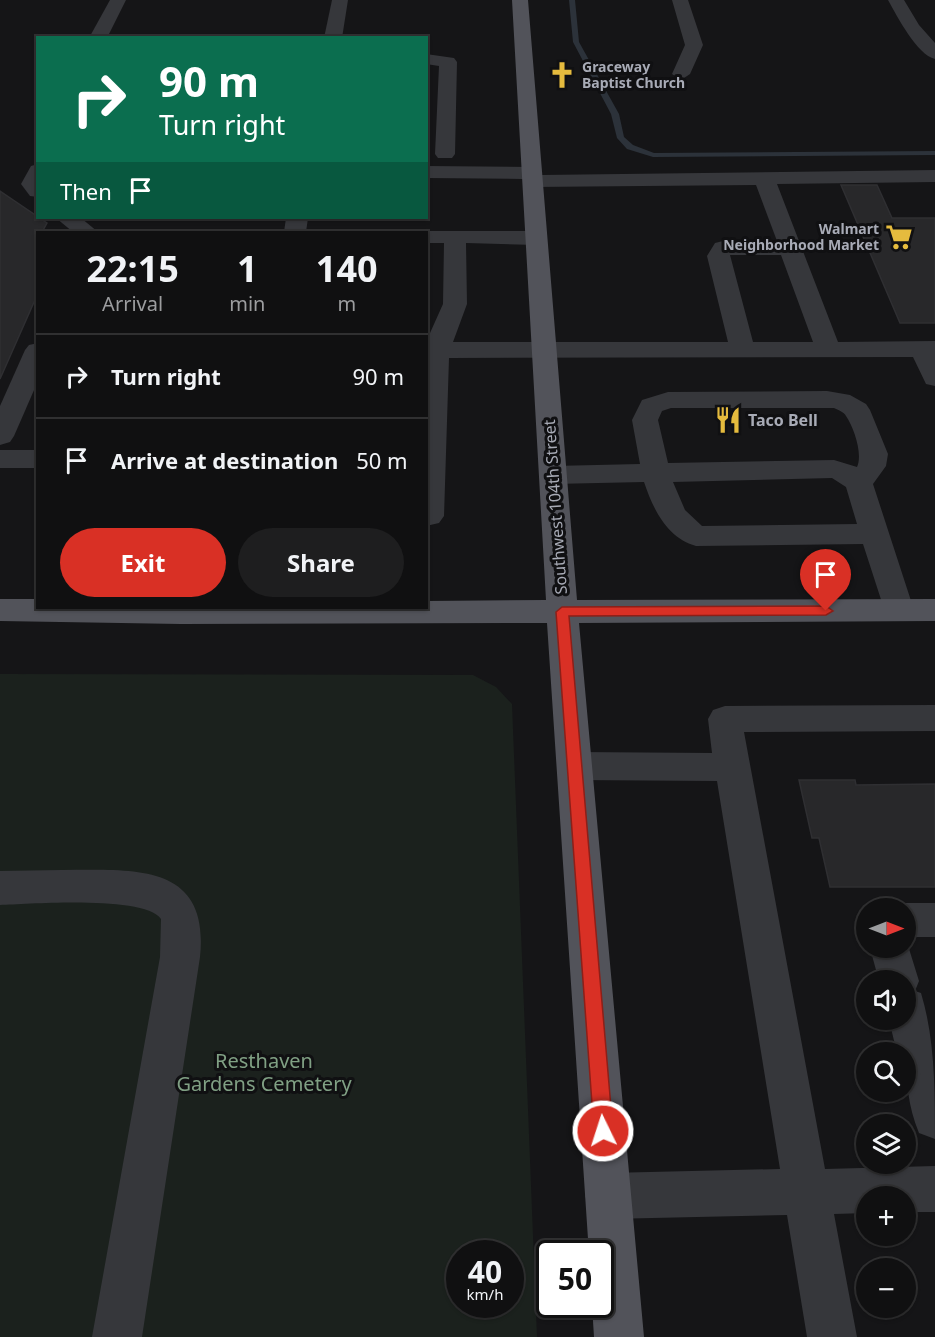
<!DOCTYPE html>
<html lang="en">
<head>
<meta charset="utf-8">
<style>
  :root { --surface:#101011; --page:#1e1e1f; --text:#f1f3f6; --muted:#9c9d9f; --line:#303031; --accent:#d93025 }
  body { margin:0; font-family:"Noto Sans",sans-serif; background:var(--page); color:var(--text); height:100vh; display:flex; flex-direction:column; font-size:22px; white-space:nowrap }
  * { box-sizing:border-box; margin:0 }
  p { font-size:20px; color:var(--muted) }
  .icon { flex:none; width:33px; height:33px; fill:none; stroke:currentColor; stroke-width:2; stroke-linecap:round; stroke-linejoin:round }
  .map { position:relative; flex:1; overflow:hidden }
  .panel { position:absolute; left:36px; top:231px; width:392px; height:378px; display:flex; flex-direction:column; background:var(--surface); border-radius:0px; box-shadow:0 2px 4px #0004,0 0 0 2px var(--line) }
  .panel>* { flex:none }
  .guide { position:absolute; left:36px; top:36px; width:392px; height:183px; border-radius:0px; box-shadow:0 2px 4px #0004,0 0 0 2px var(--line); background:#0b6e4f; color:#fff; overflow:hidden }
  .needle { width:39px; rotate:90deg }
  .buttons { position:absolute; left:856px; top:898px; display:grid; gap:12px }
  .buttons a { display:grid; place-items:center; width:60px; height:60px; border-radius:50%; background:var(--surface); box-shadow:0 2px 4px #0004,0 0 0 2px var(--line); font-size:30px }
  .speed { position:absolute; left:446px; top:1240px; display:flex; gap:12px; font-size:30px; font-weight:700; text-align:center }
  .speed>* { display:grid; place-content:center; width:78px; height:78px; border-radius:50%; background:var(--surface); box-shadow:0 2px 4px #0004,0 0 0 2px var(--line); line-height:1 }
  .speed small { font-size:15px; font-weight:400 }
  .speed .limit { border:3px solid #111; border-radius:9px; background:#fff; color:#111 }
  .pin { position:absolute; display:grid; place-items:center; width:51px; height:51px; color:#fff; margin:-62px -26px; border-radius:50% 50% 50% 0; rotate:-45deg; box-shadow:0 0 6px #0007 }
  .pin .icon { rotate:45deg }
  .me { position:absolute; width:66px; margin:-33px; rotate:356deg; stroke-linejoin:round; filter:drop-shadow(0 0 4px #0008) }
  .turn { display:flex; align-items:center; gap:21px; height:126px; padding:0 24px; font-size:27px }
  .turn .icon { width:78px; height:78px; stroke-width:2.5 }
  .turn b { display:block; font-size:42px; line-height:51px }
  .then { display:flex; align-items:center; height:57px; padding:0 24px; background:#0003; gap:12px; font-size:22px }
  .eta { display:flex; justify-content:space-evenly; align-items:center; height:102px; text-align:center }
  .eta b { font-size:36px; font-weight:700; line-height:42px }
  .primary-button { display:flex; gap:12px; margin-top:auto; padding:12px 24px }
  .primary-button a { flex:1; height:69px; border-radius:36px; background:var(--accent); color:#fff; font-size:24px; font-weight:700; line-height:69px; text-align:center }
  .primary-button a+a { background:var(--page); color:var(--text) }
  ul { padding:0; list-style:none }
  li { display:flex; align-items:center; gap:18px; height:84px; padding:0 24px; border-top:2px solid var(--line) }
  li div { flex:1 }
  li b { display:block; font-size:22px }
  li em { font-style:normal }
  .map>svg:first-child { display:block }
  .green { fill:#1b211d; fill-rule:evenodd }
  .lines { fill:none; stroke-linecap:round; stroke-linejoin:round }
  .stream { fill:#2c323a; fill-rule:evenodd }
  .building { fill:#28282a; stroke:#2f2f32; stroke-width:1.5 }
  .minor { fill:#36373b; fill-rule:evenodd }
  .major { fill:#52535a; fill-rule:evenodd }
  .route { fill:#d93025; stroke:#8d1f18; stroke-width:1.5 }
  .labels { text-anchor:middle; stroke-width:6; stroke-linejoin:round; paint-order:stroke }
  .far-poi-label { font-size:14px; font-weight:bold; fill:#a8abb6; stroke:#101012; text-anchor:start }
  .poi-label { font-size:16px; font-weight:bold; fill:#a8abb6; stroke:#101012; text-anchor:start }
  .street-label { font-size:16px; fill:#a8abb6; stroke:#101012 }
  .near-park-label { font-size:20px; fill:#80a084; stroke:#101012 }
</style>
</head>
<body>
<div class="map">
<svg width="935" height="1337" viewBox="0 0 935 1337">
  <rect width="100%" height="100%" fill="#151517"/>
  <path class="green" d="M 0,674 L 473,675 L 496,687 L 512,704 L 537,1337 L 0,1337 ZM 459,1254 L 510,1254 L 510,1305 L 459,1305 Z"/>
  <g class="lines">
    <path class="stream" d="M 569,0 L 575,0 L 579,42 L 619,114 L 624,137 L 633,145 L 654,153 L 935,151 L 935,155 L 653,157 L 627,149 L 617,138 L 611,114 L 573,42 Z"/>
  </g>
  <g class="building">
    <path d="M 841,185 L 877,185 L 892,218 L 935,218 L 935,323 L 900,323 Z"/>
    <path d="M 0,191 L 47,223 L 42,232 L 38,232 L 38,293 L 0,379 Z"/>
    <path d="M 799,780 L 855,780 L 856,785 L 935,784 L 935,887 L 830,887 L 819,838 L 812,838 Z"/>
  </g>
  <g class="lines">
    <g class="minor">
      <path d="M 110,0 L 126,0 L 107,38 L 89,38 Z"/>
      <path d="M 332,0 L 348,0 L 342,38 L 324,38 Z"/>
      <path d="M 672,0 L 688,0 L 703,45 L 690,74 L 681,80 L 672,74 L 685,45 Z"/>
      <path d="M 888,0 L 904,0 L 919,25 L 935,43 L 935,59 C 917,55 897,16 888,0 Z"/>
      <path d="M 426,54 L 454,58 L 457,62 L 455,154 L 452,158 L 438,158 L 435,154 L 439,66 L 426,64 Z"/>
      <path d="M 38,164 L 38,197 L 30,196 L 21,184 L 31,166 Z"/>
      <path d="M 426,166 L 532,167 L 539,169 L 541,175 L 935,170 L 935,182 L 777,184 L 838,342 L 935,341 L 935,386 L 926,384 L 913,357 L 449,358 L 444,516 L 439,523 L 426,526 L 426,342 L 443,304 L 444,243 L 426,243 L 426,232 L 418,231 L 536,231 L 544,233 L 547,238 L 544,243 L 536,245 L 466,243 L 467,304 L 453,342 L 728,342 L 707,256 L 715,243 L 723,241 L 777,241 L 756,185 L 532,187 L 525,185 L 523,179 L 426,178 ZM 730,255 L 781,255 L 813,342 L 753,342 Z"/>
      <path d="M 56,218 L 81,218 L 98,232 L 73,232 Z"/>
      <path d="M 286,218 L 308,218 L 306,232 L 284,232 Z"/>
      <path d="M 38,343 L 38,381 L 14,436 L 10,442 L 0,445 L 0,406 L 25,350 L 29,345 Z"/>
      <path d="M 827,391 L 850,395 L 866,404 L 870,410 L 888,454 L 886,466 L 873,484 L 914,610 L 909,618 L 898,621 L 887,618 L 863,544 L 696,546 C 667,538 653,509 644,482 L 553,484 L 543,481 L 539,475 L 543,469 L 553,466 L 640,464 L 632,420 L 642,400 L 668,392 ZM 671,408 L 834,408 C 838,410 844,412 846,416 C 854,428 863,454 857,467 L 834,460 L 668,463 L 658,420 L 662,411 ZM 832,478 L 846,487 L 857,524 L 702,526 L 685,510 L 673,482 Z"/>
      <rect x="0" y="450" width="38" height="18"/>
      <path d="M 935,705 L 935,731 L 744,732 L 825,1169 L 935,1166 L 935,1212 L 906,1212 L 906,1197 L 867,1197 L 867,1213 L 834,1214 L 857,1337 L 807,1337 L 787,1215 L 608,1219 L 592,1212 L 585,1196 L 592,1180 L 608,1173 L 780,1169 L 717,781 L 575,780 L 562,776 L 557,766 L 562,756 L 575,752 L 712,753 L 708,719 L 713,710 L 725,706 Z"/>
      <path d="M 62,870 C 133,870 210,862 200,957 L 142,1337 L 92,1337 L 160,957 L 161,919 C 145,895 30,904 0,905 L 0,871 Z"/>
      <path d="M 906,903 L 935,903 L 935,937 L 906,937 L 906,909 L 892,909 Z"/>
      <path d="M 906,939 L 919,981 L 915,991 L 921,993 C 935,1039 935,1090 935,1139 L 919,1133 C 908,1106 906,1082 906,1053 L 897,1053 L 889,1020 L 906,1020 L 906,981 L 879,981 L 870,948 L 906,948 Z"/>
    </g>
    <path class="major" d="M 512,0 L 528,0 L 577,600 L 935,599 L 935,621 L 579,623 L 644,1337 L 594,1337 L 592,1305 L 600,1305 L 600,1254 L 589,1254 L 547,623 L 181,624 L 0,621 L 0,599 L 38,599 L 38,608 L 426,608 L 426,601 L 546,600 Z"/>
  </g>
  <path class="route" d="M 826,606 L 833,611 L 826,615 L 569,616 L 613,1131 L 610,1137 L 603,1140 L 597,1137 L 594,1131 L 556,612 L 562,607 Z"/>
  <defs>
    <symbol id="church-bare" viewBox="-9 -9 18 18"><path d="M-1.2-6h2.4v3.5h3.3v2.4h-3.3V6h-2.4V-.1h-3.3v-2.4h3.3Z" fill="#e5bb3e" stroke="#101012" stroke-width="2.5" paint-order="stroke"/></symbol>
    <symbol id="supermarket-bare" viewBox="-9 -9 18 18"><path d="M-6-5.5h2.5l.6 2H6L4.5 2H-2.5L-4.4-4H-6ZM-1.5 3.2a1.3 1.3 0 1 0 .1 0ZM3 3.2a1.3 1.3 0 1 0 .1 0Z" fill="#e5bb3e" stroke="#101012" stroke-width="2.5" paint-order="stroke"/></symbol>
    <symbol id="restaurant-bare" viewBox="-9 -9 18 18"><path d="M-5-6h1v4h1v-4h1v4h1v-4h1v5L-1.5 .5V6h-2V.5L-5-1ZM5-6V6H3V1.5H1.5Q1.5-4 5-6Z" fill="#e5bb3e" stroke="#101012" stroke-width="2.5" paint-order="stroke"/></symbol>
  </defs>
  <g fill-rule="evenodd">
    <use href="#church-bare" x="543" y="56" width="38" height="38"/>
    <use href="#supermarket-bare" x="880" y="218" width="38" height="38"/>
    <use href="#restaurant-bare" x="709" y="401" width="38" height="38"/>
  </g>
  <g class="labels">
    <g class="far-poi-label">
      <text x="582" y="72">Graceway<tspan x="582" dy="16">Baptist Church</tspan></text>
      <text x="879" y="234" text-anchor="end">Walmart<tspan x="879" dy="16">Neighborhood Market</tspan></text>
    </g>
    <g class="poi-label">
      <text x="748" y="426">Taco Bell</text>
    </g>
    <g class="street-label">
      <text transform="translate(555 507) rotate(-94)" y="6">Southwest 104th Street</text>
    </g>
    <g class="near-park-label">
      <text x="264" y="1068">Resthaven<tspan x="264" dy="23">Gardens Cemetery</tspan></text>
    </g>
  </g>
</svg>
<div class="buttons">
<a><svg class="needle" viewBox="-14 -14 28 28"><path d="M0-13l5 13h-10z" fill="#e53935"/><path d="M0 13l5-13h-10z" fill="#9c9d9f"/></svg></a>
<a><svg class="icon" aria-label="sound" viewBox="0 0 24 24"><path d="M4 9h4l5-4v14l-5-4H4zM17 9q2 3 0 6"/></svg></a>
<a><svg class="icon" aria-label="search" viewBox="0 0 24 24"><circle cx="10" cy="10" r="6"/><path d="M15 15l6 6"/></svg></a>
<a><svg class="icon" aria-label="layers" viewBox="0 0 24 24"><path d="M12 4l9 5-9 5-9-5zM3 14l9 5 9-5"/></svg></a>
<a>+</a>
<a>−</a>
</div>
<div class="speed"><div>40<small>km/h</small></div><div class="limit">50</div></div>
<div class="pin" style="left:826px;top:611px;background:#d93025"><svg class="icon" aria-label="arrive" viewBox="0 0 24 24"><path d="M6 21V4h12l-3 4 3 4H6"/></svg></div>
<svg class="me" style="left:603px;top:1131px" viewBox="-20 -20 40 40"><circle r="17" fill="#d93025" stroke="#fff" stroke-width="3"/><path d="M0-11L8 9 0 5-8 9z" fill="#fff"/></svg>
<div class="guide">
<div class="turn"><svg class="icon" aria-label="right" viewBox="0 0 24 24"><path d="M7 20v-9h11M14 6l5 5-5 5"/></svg><div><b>90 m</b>Turn right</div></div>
<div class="then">Then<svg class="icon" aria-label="arrive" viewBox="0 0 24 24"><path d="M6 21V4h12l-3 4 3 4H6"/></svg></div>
</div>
<section class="panel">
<div class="eta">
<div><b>22:15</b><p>Arrival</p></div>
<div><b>1</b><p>min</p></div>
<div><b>140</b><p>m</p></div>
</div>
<ul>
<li><svg class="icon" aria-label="right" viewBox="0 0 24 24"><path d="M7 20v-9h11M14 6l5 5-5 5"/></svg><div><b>Turn right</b></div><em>90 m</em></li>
<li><svg class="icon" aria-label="arrive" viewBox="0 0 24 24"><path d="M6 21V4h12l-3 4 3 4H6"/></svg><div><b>Arrive at destination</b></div><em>50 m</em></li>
</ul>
<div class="primary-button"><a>Exit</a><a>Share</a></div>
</section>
</div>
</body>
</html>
